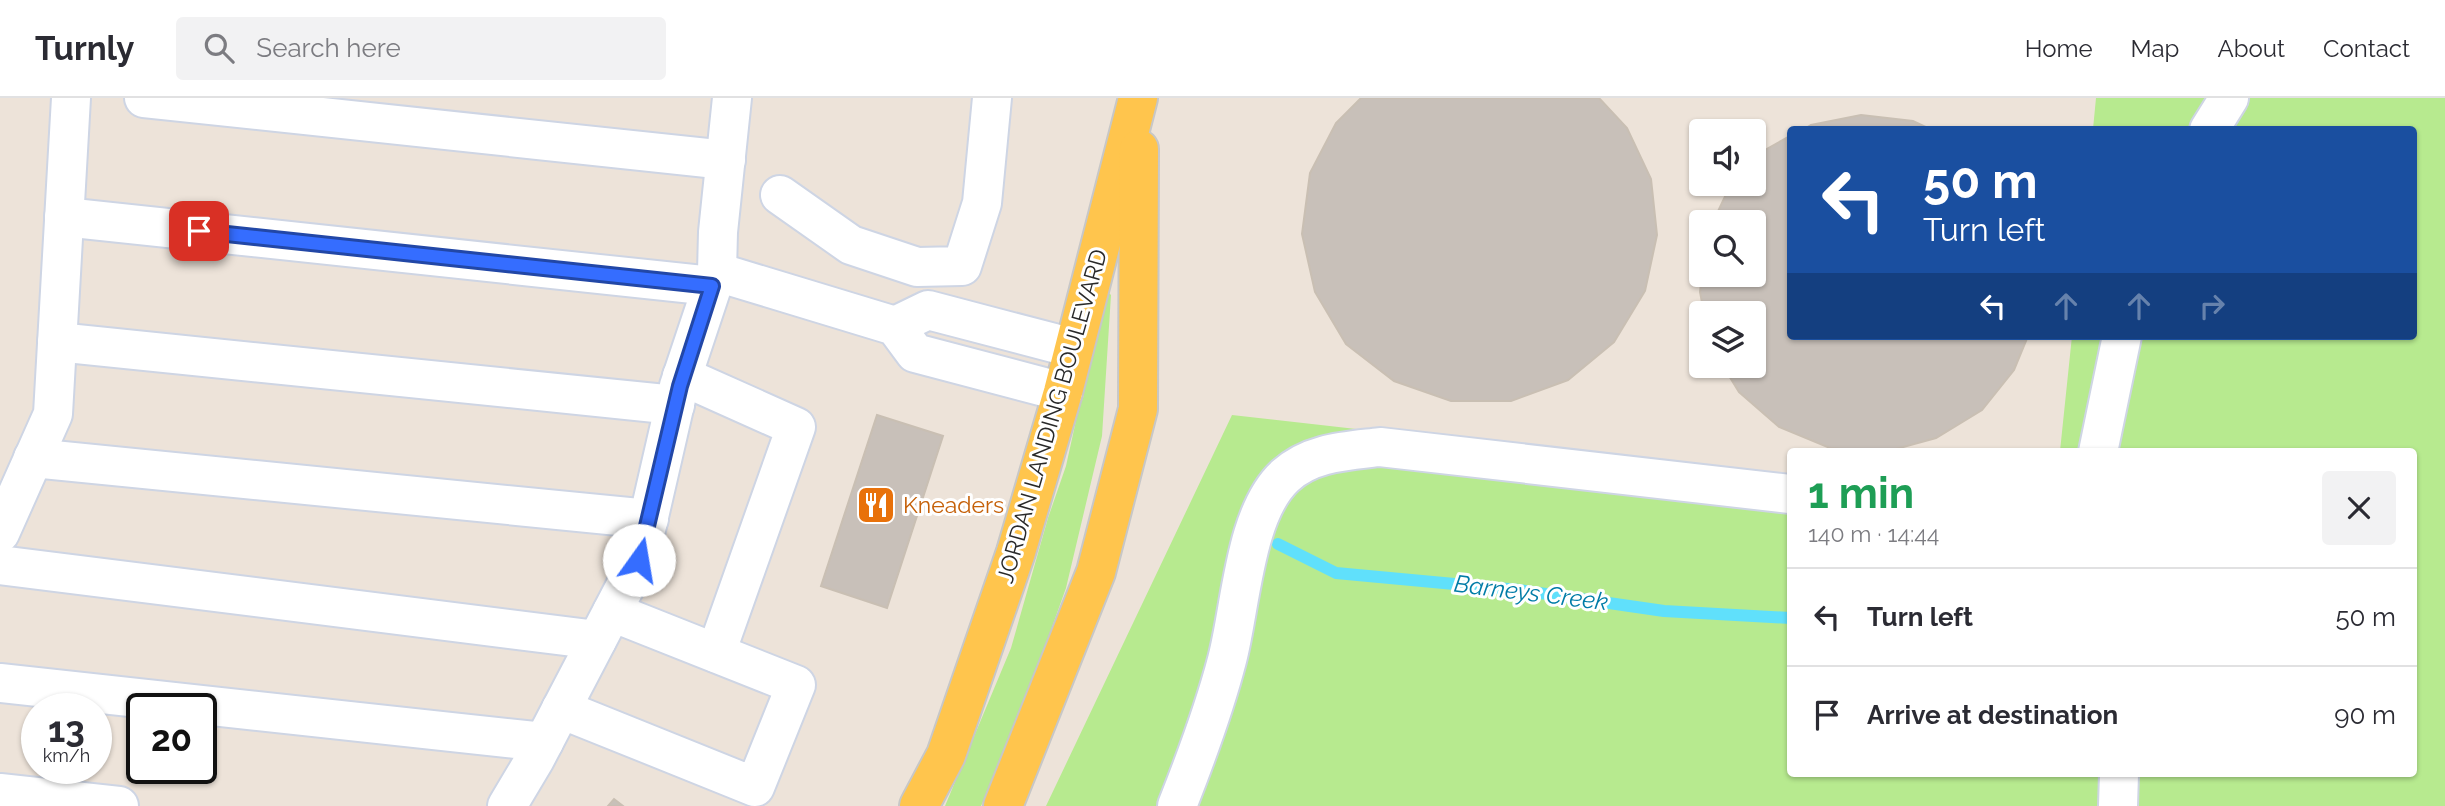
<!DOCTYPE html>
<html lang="en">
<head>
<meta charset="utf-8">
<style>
  :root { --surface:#fff; --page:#f2f2f3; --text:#2b2b33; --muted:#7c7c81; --line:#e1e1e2 }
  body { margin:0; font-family:Raleway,sans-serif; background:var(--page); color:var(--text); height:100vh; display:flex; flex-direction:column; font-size:26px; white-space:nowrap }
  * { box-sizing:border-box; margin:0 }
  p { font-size:23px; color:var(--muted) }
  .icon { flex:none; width:38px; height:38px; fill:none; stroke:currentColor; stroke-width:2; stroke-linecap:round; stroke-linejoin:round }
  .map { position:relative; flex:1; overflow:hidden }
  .side { position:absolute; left:1787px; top:350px; width:630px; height:329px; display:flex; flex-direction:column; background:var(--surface); border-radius:7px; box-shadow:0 2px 5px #0004 }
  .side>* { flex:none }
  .guide { position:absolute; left:1787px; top:28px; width:630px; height:214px; border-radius:7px; box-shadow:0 2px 5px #0004; background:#1a4fa0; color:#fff; overflow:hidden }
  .controls { position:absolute; left:1689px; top:21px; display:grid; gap:14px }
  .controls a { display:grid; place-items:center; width:77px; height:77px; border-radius:7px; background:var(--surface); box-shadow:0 2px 5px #0004; font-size:35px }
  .speed { position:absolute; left:21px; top:595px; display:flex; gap:14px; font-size:35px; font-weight:700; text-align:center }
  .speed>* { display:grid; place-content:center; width:91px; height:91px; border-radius:50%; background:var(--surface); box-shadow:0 2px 5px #0004; line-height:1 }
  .speed small { font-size:18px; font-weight:400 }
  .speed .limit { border:4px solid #111; border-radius:10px; background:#fff; color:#111 }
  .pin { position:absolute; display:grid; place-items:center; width:60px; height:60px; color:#fff; margin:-30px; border-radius:14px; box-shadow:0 4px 10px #0006 }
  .me { position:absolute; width:77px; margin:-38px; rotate:13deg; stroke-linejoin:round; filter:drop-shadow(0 0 5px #0008) }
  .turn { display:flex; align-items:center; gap:24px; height:147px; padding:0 21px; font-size:32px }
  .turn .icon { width:91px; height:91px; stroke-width:2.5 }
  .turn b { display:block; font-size:49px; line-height:60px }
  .lanes { display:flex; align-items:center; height:66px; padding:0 21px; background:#0003; justify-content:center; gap:35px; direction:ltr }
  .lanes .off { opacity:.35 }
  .round { display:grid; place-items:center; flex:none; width:74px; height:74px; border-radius:7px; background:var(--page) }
  .headline { display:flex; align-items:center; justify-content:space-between; height:119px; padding:0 21px }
  h1 { font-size:42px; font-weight:700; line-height:52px; color:#1e9e55 }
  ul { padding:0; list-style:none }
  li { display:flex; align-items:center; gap:21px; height:98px; padding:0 21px; border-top:2px solid var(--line) }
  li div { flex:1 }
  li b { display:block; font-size:26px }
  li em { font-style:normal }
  header { display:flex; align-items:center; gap:42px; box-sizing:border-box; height:98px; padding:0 35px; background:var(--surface); border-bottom:2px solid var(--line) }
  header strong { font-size:33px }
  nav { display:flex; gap:38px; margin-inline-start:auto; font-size:24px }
  .search { width:490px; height:63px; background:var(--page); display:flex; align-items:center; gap:18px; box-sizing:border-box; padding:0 24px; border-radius:7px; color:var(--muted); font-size:26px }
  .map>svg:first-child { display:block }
  .green { fill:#b7ea8f }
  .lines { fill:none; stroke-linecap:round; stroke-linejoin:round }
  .stream { stroke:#60e0fb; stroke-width:12 }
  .building { fill:#c8c0b9; stroke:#c9bfb3; stroke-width:2 }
  .minor-casing { stroke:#ced5e4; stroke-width:42 }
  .major-casing { stroke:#c7c7c7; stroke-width:42 }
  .minor { stroke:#fff; stroke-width:38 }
  .major { stroke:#ffc54d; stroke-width:38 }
  .route-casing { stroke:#2247a6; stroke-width:18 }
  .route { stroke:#356dff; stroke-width:12 }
  .labels { text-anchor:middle; stroke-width:6; stroke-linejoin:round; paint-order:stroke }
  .street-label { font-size:23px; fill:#292929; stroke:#fff }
  .food-label { font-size:23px; fill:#c56008; stroke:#fff; text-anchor:start }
  .water-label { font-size:24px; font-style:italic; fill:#007ca7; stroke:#fff }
</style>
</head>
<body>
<header>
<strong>Turnly</strong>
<div class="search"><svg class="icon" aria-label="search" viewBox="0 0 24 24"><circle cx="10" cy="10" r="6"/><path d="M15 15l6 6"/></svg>Search here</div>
<nav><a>Home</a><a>Map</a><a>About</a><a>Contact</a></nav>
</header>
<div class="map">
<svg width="2445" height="708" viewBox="0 0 2445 708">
  <rect width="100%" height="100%" fill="#ede3d9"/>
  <g class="green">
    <path d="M 2096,0 L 2445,0 L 2445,708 L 1046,708 L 1232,317 L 1790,380 L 1790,676 L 2413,676 L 2413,354 L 2060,353 L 2072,238 L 2413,238 L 2413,32 L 2093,31 Z"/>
    <path d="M 1105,191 L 1111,197 L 1102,338 L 1066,490 L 1012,641 L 981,708 L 945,708 L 1011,550 L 1048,420 L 1066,368 Z"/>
  </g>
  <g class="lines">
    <path class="stream" d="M 1278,446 L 1336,475 L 1519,492 L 1664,513 L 1790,520"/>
  </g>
  <g class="building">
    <path d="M 1361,0 L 1599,0 L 1627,30 L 1651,81 L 1657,137 L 1645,193 L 1614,244 L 1568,282 L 1511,303 L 1451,303 L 1394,283 L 1346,246 L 1315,194 L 1302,136 L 1310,75 L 1336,25 Z"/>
    <path d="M 1861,17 L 1913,23 L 1932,32 L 1803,32 L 1811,27 Z"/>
    <path d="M 1790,38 L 1790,238 L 2028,238 L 2014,272 L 1982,312 L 1936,340 L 1885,354 L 1830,350 L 1779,329 L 1739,294 L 1723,268 L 1754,268 L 1754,215 L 1704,215 L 1700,194 L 1702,177 L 1754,177 L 1754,124 L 1713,124 L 1728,92 L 1734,86 L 1754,86 L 1754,65 L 1765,52 Z"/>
    <path d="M 877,317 L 943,338 L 887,510 L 821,488 Z"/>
    <path d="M 614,701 L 623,708 L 608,708 Z"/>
  </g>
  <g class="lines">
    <defs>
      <g id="minor">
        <path d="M 144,0 L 726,62"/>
        <path d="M 2209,32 L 2229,0"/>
        <path d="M 780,97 L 851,147 L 917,169 L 962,168 L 982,105 L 992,0"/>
        <path d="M 64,119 L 712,188"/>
        <path d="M 717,174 L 895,228 L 915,255 L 1063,294"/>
        <path d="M 895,228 L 928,212 L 1073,250"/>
        <path d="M 57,244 L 675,307"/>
        <path d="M 682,278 L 796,329 L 716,555"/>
        <path d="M 2098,354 L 2122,238"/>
        <path d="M 33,360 L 649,421"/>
        <path d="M 0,435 L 53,316 L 71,0"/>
        <path d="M 0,467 L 597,542"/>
        <path d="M 0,585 L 544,644"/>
        <path d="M 561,611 L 755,689 L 796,587 L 612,514"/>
        <path d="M 0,695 L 119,708"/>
        <path d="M 507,708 L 535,661 L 639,462 L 679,288 L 717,174 L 718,134 L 732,0"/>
        <path d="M 1177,708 C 1196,660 1214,612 1227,562 C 1241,509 1244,416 1285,378 C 1311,354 1347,353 1380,349 L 1790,396"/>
        <path d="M 2118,708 L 2119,676"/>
      </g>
      <g id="major">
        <path d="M 919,708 L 946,657 L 1016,454 L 1063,294 L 1138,0"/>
        <path d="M 1003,708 L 1096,474 L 1138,311 L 1139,51"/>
      </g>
    </defs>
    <use href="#minor" class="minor-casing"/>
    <use href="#major" class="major-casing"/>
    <use href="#minor" class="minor"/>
    <use href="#major" class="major"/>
  </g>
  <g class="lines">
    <defs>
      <path id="route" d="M 199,133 L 712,188 L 680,288 L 639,462"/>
    </defs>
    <use href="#route" class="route-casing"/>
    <use href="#route" class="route"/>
  </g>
  <defs>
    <symbol id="restaurant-square" viewBox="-11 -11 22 22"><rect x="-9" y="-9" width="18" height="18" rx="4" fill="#e8710a" stroke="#fff"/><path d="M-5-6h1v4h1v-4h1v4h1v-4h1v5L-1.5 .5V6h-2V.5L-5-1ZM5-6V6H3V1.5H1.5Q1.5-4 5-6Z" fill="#fff"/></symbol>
  </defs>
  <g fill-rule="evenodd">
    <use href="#restaurant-square" x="854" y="385" width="44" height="44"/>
  </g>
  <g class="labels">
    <g class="street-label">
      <text transform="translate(1052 318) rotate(-74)" y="8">JORDAN LANDING BOULEVARD</text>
    </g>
    <g class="food-label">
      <text x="903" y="415">Kneaders</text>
    </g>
    <g class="water-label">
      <text transform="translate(1531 495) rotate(7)" y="8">Barneys Creek</text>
    </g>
  </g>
</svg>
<div class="controls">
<a><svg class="icon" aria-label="sound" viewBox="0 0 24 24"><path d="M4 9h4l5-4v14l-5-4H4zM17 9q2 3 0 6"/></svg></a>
<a><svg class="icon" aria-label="search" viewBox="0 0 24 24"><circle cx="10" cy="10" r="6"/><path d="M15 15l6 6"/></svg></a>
<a><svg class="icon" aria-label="layers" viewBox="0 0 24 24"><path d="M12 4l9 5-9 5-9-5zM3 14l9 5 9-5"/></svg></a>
</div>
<div class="speed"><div>13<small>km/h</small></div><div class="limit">20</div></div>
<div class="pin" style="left:199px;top:133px;background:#d93025"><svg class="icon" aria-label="arrive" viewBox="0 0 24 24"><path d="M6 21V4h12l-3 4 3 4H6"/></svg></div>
<svg class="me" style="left:639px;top:462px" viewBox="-20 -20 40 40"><circle r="19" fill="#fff"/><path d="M0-13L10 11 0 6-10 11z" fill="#356dff"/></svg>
<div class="guide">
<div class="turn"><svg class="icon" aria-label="left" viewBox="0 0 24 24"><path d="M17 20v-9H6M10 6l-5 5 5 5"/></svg><div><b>50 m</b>Turn left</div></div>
<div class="lanes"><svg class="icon" aria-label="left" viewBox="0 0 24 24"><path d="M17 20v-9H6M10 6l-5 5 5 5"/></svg><svg class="icon off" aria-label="ahead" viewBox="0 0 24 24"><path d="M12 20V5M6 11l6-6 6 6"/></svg><svg class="icon off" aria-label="ahead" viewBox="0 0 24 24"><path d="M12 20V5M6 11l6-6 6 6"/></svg><svg class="icon off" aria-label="right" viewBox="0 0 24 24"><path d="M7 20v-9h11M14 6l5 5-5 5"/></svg></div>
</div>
<section class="side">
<div class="headline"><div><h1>1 min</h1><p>140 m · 14:44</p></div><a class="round"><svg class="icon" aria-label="close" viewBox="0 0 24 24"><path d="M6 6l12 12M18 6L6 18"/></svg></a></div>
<ul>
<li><svg class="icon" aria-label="left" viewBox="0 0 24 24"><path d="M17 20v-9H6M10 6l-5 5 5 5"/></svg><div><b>Turn left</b></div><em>50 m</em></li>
<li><svg class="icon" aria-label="arrive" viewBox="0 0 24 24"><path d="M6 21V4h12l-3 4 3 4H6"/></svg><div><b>Arrive at destination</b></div><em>90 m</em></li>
</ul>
</section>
</div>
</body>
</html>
